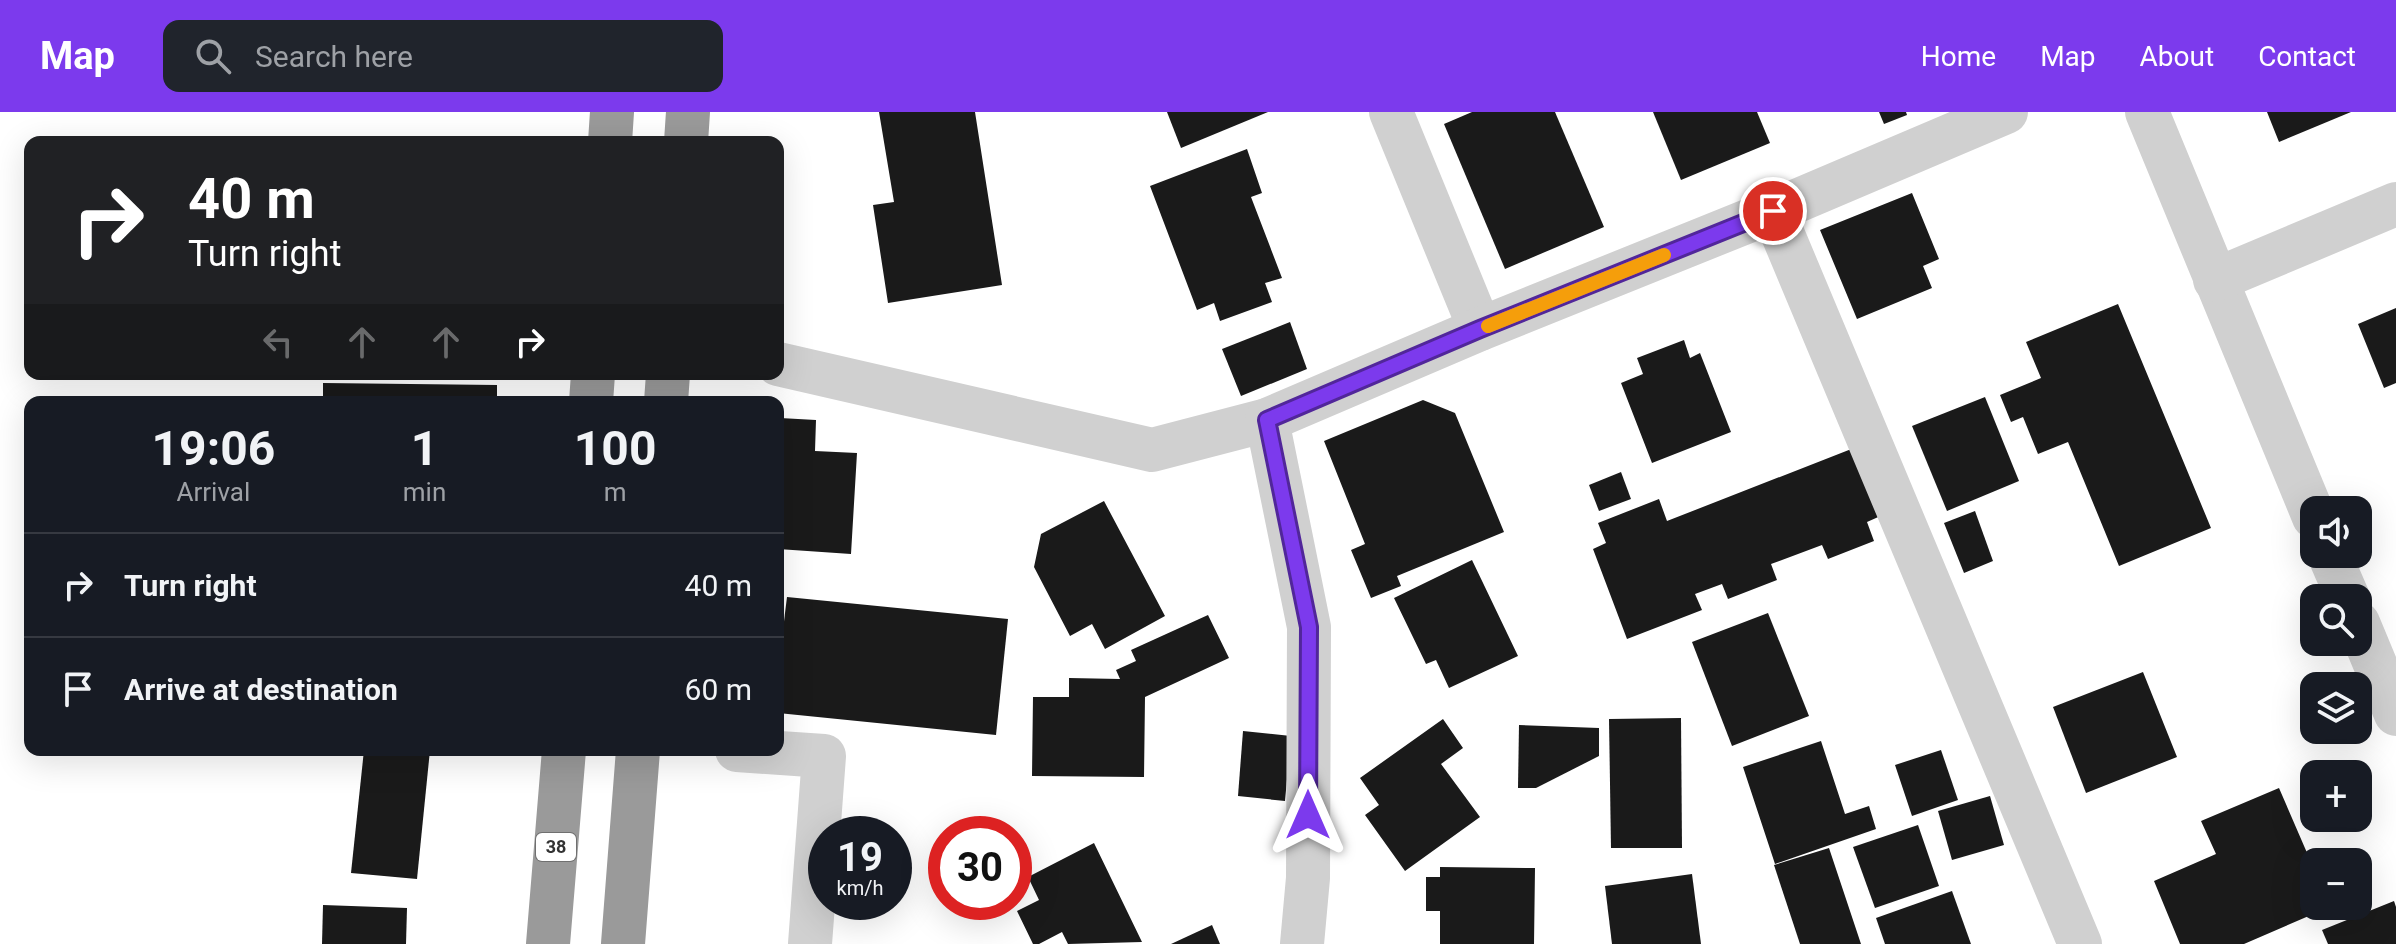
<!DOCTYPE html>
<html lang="en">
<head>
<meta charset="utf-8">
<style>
  :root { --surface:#171b24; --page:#20242c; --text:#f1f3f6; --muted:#9ea1a6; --line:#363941; --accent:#7c3aed }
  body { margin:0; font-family:Roboto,sans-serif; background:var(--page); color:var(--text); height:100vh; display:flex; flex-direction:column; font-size:30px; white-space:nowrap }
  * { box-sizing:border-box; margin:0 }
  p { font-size:26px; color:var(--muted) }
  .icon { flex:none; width:44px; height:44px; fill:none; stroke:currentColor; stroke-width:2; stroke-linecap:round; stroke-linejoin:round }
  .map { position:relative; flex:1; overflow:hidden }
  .sheet { position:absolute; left:24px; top:284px; width:760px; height:360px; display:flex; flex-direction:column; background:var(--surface); border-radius:16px; box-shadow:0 8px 32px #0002 }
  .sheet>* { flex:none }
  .banner { position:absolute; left:24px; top:24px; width:760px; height:244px; border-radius:16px; box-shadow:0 8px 32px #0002; background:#202124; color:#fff; overflow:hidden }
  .fabs { position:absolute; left:2300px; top:384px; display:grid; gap:16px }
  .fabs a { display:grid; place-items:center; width:72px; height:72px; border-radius:16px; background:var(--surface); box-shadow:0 8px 32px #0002; font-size:40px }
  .speed { position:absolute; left:808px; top:704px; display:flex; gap:16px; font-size:40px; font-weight:700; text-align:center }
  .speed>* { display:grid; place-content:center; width:104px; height:104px; border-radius:50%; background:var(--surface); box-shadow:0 8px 32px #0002; line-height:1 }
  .speed small { font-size:20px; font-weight:400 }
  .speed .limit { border:12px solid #d22; background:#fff; color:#111 }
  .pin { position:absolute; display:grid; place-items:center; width:68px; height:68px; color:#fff; margin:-34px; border:4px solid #fff; border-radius:50%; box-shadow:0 2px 8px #0007 }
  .me { position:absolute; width:88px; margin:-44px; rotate:0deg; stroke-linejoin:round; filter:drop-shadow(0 0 6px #0008) }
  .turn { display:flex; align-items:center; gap:28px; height:168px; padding:0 32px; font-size:36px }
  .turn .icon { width:104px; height:104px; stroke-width:2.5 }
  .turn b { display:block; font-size:56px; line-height:68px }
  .lanes { display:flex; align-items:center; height:76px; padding:0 32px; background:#0003; justify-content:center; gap:40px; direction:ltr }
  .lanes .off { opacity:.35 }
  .eta { display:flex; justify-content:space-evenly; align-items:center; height:136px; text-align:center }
  .eta b { font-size:48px; font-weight:700; line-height:56px }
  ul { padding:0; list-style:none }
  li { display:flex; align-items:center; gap:24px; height:104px; padding:0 32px; border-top:2px solid var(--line) }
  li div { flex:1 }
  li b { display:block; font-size:30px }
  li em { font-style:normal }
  header { display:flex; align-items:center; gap:48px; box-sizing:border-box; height:112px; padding:0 40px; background:var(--accent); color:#fff }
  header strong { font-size:38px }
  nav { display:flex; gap:44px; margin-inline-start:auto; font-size:28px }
  .search { width:560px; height:72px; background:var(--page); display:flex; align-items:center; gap:20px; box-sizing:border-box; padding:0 28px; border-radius:16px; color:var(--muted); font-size:30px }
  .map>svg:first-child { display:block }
  .building { fill:#1a1a1a }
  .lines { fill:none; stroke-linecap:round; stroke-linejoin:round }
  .minor { stroke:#d0d0d0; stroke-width:44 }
  .highway { stroke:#9a9a9a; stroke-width:44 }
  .route-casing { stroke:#51269a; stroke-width:20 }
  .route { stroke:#7c3aed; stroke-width:14 }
  .slow { stroke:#f59e0b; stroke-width:14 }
  .labels { text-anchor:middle; stroke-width:8; stroke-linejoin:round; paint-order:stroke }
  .shield { fill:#fff; stroke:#707070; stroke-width:2 }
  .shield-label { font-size:18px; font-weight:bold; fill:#333 }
</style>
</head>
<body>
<header>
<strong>Map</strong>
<div class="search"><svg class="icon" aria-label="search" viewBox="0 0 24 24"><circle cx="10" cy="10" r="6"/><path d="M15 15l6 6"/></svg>Search here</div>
<nav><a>Home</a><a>Map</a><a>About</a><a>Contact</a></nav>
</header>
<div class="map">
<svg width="2396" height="832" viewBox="0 0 2396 832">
  <rect width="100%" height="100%" fill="#fff"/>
  <g class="building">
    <path d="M 879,0 L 975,0 L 1002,173 L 888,191 L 873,93 L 894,90 Z"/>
    <path d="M 1167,0 L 1268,0 L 1181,36 Z"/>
    <path d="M 1472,0 L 1555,0 L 1604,115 L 1505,157 L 1444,12 Z"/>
    <path d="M 1653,0 L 1757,0 L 1770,31 L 1681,68 Z"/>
    <path d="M 1879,0 L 1906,0 L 1907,3 L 1884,12 Z"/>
    <path d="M 2267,0 L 2351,0 L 2279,30 Z"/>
    <path d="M 1247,37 L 1262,81 L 1251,85 L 1282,166 L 1265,171 L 1272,190 L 1220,209 L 1214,191 L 1197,198 L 1150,74 Z"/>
    <path d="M 1912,81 L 1939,147 L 1923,154 L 1932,176 L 1857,207 L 1820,118 Z"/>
    <path d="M 2118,192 L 2211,416 L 2119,454 L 2068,330 L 2038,342 L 2023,305 L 2011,310 L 2000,283 L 2041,266 L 2026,230 Z"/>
    <path d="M 2396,196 L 2396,271 L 2384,276 L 2358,212 Z"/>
    <path d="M 1290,210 L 1307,257 L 1241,284 L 1222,237 Z"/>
    <path d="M 1684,228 L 1690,246 L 1700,241 L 1731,320 L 1652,351 L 1621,271 L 1643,262 L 1637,246 Z"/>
    <path d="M 323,271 L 497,273 L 497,290 L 323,290 Z"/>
    <path d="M 1985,285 L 2019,369 L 1947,399 L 1912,314 Z"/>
    <path d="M 1423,288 L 1455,301 L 1504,420 L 1397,464 L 1401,474 L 1371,486 L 1351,438 L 1365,432 L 1324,329 Z"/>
    <path d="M 780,306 L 816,308 L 815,339 L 857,341 L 851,442 L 778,437 Z"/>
    <path d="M 1859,334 L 1885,402 L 1867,410 L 1874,429 L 1828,447 L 1822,433 L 1771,452 L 1777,468 L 1728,487 L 1722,472 L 1695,482 L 1702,498 L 1627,527 L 1593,437 L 1606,431 L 1598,411 L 1659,387 L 1667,409 Z"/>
    <path d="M 1621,360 L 1631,387 L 1599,399 L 1589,373 Z"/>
    <path d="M 1104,389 L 1165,504 L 1105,537 L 1092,512 L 1070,524 L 1034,455 L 1041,422 Z"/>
    <path d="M 1975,399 L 1993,449 L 1964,461 L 1944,411 Z"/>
    <path d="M 1472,448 L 1518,544 L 1449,576 L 1436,548 L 1426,552 L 1394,486 Z"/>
    <path d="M 787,485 L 1008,507 L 996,623 L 778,601 L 778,558 Z"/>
    <path d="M 1768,501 L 1809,604 L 1732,634 L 1692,530 Z"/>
    <path d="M 1208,503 L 1229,546 L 1145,585 L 1144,665 L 1032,664 L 1033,585 L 1069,585 L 1069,566 L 1120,567 L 1116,558 L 1136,549 L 1131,538 Z"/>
    <path d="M 2143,560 L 2177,645 L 2086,681 L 2053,595 Z"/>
    <path d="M 1681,606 L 1682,736 L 1611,736 L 1609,607 Z"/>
    <path d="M 1443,607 L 1463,636 L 1441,652 L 1480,705 L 1405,759 L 1365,703 L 1379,693 L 1360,666 Z"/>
    <path d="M 1519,613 L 1599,616 L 1599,644 L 1536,676 L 1518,676 Z"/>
    <path d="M 1243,619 L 1291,624 L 1285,689 L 1238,684 Z"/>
    <path d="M 1821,629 L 1845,702 L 1869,694 L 1876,717 L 1775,752 L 1743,655 Z"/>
    <path d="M 364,638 L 430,638 L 417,767 L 351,761 Z"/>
    <path d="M 1941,638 L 1958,688 L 1912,704 L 1895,653 Z"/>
    <path d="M 2279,676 L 2314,757 L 2314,794 L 2332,794 L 2244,832 L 2180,832 L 2154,769 L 2216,742 L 2201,709 Z"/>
    <path d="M 1990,684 L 2004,733 L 1952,748 L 1938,699 Z"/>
    <path d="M 1918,713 L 1939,774 L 1875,796 L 1853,735 Z"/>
    <path d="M 1094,731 L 1142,830 L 1068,832 L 1062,820 L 1039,832 L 1033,832 L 1017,799 L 1039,788 L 1028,765 Z"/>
    <path d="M 1829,736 L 1861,832 L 1800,832 L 1774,753 Z"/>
    <path d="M 1440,755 L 1535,756 L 1534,832 L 1440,832 L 1440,799 L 1426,799 L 1426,765 L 1440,765 Z"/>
    <path d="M 1692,762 L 1701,832 L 1612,832 L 1605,774 Z"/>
    <path d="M 1952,779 L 1971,832 L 1885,832 L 1876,806 Z"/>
    <path d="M 2394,789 L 2396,795 L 2396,832 L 2328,832 L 2322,818 Z"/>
    <path d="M 323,793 L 407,796 L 406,832 L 322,832 Z"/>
    <path d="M 1212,813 L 1220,832 L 1171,832 Z"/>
  </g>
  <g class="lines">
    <g class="minor">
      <path d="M 1391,0 L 1480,217"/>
      <path d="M 2147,0 L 2314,405"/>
      <path d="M 1773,99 L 2080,832"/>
      <path d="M 2215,168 L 2396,92"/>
      <path d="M 778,252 L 1152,338 L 1267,308 L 1480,217 L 1773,99 L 2006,0"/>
      <path d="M 1267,308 L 1309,515 L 1308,766 L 1302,832"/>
      <path d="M 2329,442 L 2348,486"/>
      <path d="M 2358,511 L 2396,602"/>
      <path d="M 737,638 L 824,644 L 810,832"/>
    </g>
    <g class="highway">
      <path d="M 610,30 L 612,0"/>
      <path d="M 686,30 L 688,0"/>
      <path d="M 591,290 L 593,262"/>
      <path d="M 666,290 L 668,262"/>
      <path d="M 548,832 L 564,638"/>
      <path d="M 623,832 L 638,638"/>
    </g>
  </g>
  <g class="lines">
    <defs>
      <path id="route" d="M 1308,703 L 1309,515 L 1267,308 L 1480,217 L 1773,99"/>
    </defs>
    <use href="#route" class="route-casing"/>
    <use href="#route" class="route"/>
    <path class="slow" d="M 1488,214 L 1664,143"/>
  </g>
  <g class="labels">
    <rect class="shield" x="536" y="721" width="40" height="28" rx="6"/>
    <g class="shield-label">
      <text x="556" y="741">38</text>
    </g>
  </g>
</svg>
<div class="fabs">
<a><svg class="icon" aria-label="sound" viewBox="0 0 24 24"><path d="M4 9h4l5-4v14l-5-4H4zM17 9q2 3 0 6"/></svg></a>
<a><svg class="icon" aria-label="search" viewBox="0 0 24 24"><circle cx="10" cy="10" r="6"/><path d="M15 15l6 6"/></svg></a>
<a><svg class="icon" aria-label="layers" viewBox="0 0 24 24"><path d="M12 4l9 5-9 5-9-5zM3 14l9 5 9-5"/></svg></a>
<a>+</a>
<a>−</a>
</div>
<div class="speed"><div>19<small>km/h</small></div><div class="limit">30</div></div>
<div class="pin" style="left:1773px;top:99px;background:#d93025"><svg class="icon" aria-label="arrive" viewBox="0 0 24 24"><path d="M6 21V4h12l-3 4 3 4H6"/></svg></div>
<svg class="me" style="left:1308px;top:703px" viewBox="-20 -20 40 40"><path d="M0-17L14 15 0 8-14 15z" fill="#7c3aed" stroke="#fff" stroke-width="4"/></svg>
<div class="banner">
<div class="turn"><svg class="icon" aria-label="right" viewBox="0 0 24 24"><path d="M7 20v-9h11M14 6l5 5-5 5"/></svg><div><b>40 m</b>Turn right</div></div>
<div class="lanes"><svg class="icon off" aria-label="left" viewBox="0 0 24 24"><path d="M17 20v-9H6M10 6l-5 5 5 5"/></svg><svg class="icon off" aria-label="ahead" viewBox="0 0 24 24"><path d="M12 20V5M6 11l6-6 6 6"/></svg><svg class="icon off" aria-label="ahead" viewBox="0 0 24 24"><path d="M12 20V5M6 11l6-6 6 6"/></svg><svg class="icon" aria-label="right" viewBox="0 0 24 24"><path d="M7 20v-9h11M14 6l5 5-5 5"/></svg></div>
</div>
<section class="sheet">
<div class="eta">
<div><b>19:06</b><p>Arrival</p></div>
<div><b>1</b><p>min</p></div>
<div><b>100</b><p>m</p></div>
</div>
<ul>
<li><svg class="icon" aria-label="right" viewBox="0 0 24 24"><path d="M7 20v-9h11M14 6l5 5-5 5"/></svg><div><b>Turn right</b></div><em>40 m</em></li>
<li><svg class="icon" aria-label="arrive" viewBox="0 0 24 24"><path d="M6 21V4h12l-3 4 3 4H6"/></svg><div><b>Arrive at destination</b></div><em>60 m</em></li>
</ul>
</section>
</div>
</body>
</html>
